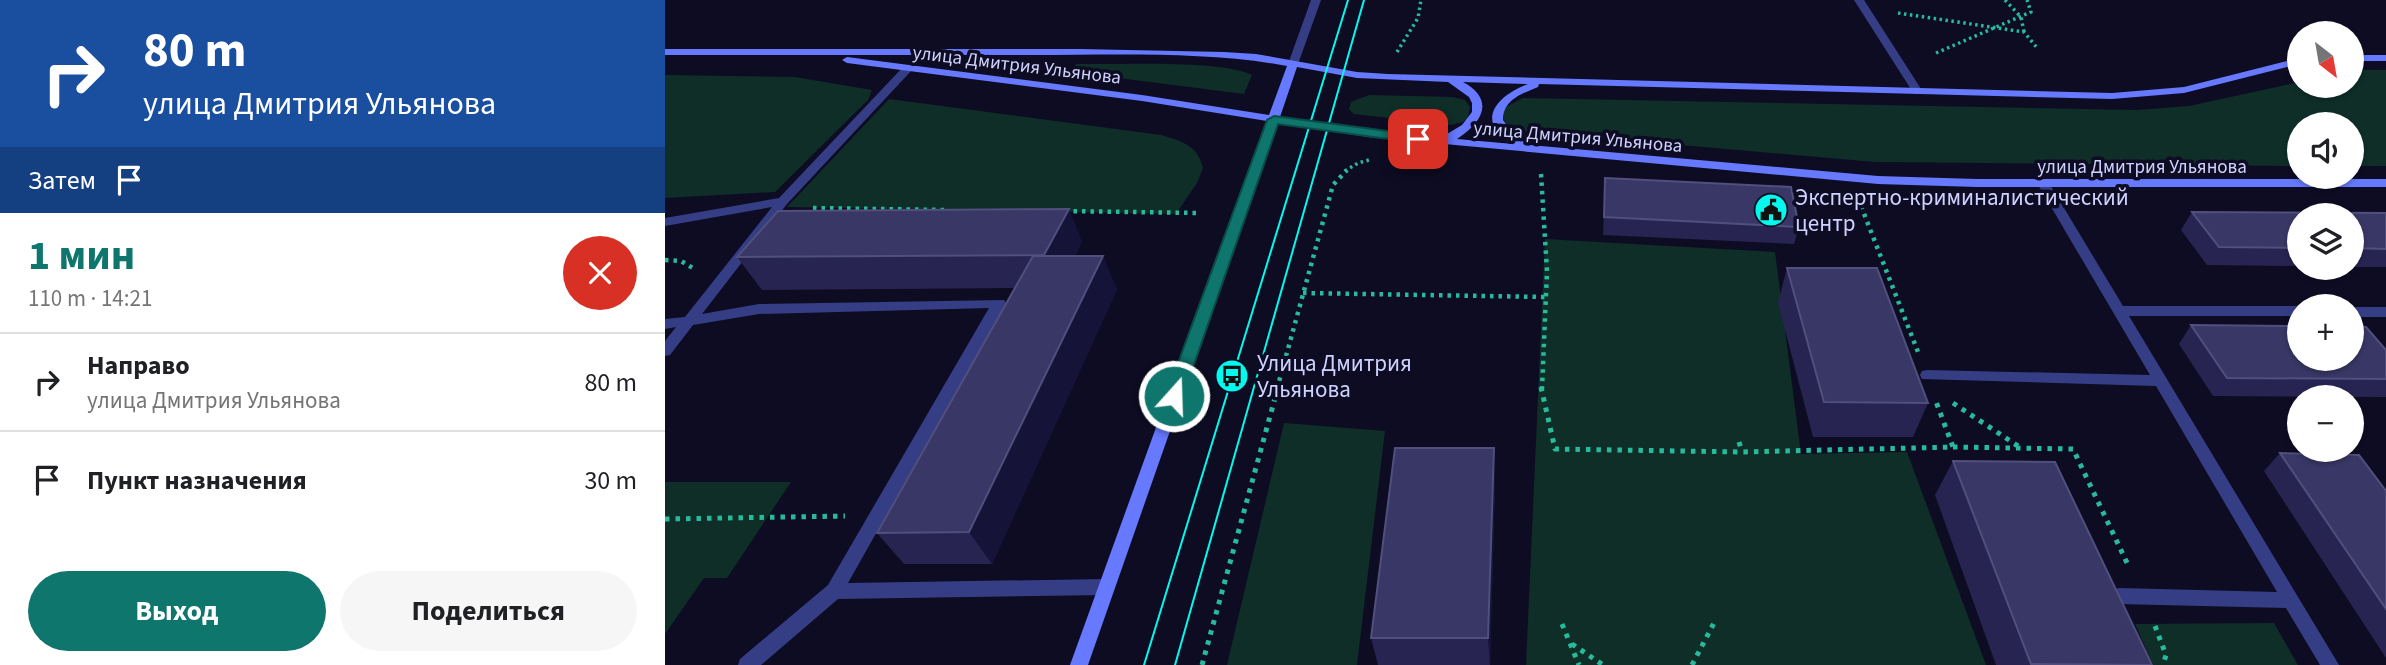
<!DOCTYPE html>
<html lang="ru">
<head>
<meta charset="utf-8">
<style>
  :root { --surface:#fff; --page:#f6f6f6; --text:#202124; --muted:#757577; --line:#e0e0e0; --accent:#0f766e }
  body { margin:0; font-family:"Source Sans 3",sans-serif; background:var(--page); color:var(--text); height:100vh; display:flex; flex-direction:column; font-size:26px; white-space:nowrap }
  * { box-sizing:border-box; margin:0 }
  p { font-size:23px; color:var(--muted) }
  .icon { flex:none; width:38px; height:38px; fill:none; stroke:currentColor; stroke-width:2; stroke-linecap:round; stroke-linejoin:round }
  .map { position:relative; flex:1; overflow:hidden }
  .details { display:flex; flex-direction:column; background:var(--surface); width:665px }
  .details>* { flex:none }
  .hud { background:#1a4fa0; color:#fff; overflow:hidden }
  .needle { width:46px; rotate:149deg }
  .fabs { position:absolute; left:1622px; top:21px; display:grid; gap:14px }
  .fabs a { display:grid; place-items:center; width:77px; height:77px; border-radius:50%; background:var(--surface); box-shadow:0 2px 5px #0004; font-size:35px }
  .pin { position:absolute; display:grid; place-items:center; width:60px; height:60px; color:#fff; margin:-30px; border-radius:14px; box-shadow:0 4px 10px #0006 }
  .me { position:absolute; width:77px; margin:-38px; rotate:20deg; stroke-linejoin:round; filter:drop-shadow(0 0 5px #0008) }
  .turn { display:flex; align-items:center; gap:24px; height:147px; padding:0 28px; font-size:32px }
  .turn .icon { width:91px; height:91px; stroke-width:2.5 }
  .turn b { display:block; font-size:49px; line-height:60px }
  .then { display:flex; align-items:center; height:66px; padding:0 28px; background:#0003; gap:14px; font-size:26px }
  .round { display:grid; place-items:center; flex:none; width:74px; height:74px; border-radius:37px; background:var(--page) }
  .headline { display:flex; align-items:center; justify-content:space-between; height:119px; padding:0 28px }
  h1 { font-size:42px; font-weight:700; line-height:52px; color:var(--accent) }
  .button { display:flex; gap:14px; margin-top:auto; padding:14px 28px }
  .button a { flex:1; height:80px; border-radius:42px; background:var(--accent); color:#fff; font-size:28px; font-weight:700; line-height:80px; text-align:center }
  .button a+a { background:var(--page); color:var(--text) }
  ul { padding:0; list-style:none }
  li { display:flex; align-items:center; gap:21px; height:98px; padding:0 28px; border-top:2px solid var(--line) }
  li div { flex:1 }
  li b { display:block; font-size:26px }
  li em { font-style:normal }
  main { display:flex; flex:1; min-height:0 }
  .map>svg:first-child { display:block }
  .green { fill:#0f2e28 }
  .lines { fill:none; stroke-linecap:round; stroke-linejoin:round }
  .path-far2 { stroke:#27bb9b; stroke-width:3.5; stroke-dasharray:2.5 3.5; stroke-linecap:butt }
  .path-far1 { stroke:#27bb9b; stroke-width:4.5; stroke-dasharray:3.5 5; stroke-linecap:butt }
  .path { stroke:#27bb9b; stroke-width:5; stroke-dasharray:4.5 6; stroke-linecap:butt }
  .service { fill:#353e85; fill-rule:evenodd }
  .tertiary { fill:#353e85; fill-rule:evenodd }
  .secondary { fill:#6679ff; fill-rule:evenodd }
  .tram { stroke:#00faed; stroke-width:2 }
  .wall { fill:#272452 }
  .shaded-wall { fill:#151337 }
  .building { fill:#393765; stroke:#504f7d; stroke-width:2 }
  .route { fill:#0f766e; stroke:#0a4d48; stroke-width:2 }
  .labels { text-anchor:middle; stroke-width:7; stroke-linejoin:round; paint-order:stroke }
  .far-street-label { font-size:19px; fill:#cfd1ff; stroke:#0d0c23 }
  .poi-label { font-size:23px; fill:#cfd1ff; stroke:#0d0c23; text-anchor:start }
</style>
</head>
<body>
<main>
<section class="details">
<div class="hud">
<div class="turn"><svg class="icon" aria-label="right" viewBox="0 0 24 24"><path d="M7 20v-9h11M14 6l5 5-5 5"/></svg><div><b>80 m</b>улица Дмитрия Ульянова</div></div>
<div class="then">Затем<svg class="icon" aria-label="arrive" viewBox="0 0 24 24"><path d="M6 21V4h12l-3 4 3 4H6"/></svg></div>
</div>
<div class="headline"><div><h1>1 мин</h1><p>110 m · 14:21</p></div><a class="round" style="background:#d93025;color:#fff"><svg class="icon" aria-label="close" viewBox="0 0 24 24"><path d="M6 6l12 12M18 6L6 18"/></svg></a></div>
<ul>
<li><svg class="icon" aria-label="right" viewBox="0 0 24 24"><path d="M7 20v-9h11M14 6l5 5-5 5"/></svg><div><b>Направо</b><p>улица Дмитрия Ульянова</p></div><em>80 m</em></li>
<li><svg class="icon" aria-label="arrive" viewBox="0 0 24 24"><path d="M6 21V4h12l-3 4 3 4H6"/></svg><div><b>Пункт назначения</b></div><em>30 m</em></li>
</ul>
<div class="button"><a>Выход</a><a>Поделиться</a></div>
</section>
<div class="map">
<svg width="1721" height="665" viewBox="0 0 1721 665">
  <rect width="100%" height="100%" fill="#0d0c23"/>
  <g class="green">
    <path d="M 411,64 C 451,65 555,59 587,75 L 579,94 L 406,72 Z"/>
    <path d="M 1687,70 L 1721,70 L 1721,166 L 1687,166 L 1687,124 L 1634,124 L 1634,166 L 1210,162 L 855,131 L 843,126 L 838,119 L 839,108 L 858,98 L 1472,110 L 1524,106 L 1634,82 L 1634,86 L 1687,86 Z"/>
    <path d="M 0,75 L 130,77 L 207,90 L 203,100 L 110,192 L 0,198 Z"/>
    <path d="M 704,95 L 788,97 L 800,100 L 805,107 L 803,117 L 798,122 L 786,125 L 689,114 L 684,109 L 686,102 Z"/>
    <path d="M 224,99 L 496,135 C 516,141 533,145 538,168 L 532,183 L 511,214 L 122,207 Z"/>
    <path d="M 880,239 L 1110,252 L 1136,454 L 1242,452 L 1321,665 L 861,665 Z"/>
    <path d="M 619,423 L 720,431 L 692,665 L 562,665 Z"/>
    <path d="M 0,482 L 126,482 L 62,578 L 39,578 L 0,634 Z"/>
    <path d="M 1609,623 L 1633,665 L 1488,665 L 1470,624 Z"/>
  </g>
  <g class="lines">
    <g class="path-far2">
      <path d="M 1340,0 L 1356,17 L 1359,32"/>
      <path d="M 1233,13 L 1359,32 L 1373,49"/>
      <path d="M 732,52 L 753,18 L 756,0"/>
      <path d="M 1271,53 L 1366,12 L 1362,0"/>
      <path d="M 680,171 L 693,163 L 704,160"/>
    </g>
    <g class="path-far1">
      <path d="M 876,174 L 882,271 L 877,389"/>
      <path d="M 1196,206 L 1253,352"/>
      <path d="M 148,208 L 283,210"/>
      <path d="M 400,211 L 532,213"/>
      <path d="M 0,260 L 16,261 L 31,270"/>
      <path d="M 638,293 L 880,297"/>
      <path d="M 612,389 L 668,185 L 682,170"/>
    </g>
    <g class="path">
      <path d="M 876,387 L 890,449 L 1077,452 L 1288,447 L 1270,399"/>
      <path d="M 1288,403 L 1356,448"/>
      <path d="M 1074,442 L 1077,452"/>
      <path d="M 1288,447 L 1408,449 L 1464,567"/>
      <path d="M 0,519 L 180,516"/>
      <path d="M 897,624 L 914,665"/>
      <path d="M 1490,626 L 1501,655 L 1498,665"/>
      <path d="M 907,644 L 938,665"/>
      <path d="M 537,665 L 613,387"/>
      <path d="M 1027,665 L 1050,621"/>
    </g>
    <g class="service">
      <path d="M 1189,0 L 1199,0 L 1258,92 L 1257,94 L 1249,94 Z"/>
      <path d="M 243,65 L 247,66 L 247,70 L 122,204 L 37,314 L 94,304 L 339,300 L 341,303 L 183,583 L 441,579 L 447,581 L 450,587 L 447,593 L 441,595 L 173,599 L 96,665 L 73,665 L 75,659 L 163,585 L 324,308 L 94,314 L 28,325 L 5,355 L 0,356 L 0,341 L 11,327 L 0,329 L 0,319 L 20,317 L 107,207 L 0,226 L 0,218 L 114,198 L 239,66 Z"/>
      <path d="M 1378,179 L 1384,183 L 1458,306 L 1634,306 L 1634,316 L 1464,316 L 1674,665 L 1655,665 L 1621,608 L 1454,604 L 1448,602 L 1445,596 L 1448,590 L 1454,588 L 1612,592 L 1491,386 L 1257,379 L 1255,375 L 1257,371 L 1262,370 L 1485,375 L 1372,183 Z"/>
      <rect x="1687" y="307" width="34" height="10"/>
    </g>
    <path class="tertiary" d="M 646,0 L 656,0 L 633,64 L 624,66 L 623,64 Z"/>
    <g class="secondary">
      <path d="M 0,49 L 415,49 L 559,52 L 591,54 L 692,72 L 723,74 L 1447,93 L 1519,87 L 1634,58 L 1634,64 L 1519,93 L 1447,99 L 874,84 L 873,87 C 856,94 838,100 838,120 L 849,135 L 865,145 L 1213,176 L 1312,179 L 1721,179 L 1721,187 L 1312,187 L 1213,184 L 703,137 L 613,123 L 423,665 L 405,665 L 602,121 L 477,101 L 182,63 L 177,60 L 182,57 L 477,95 L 604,115 L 622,66 C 543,51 449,55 367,55 C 245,55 122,55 0,55 ZM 632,67 L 692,78 L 783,82 L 804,97 L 807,103 L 807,112 L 797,125 L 777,137 L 703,131 L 615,117 ZM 798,82 L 863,84 C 831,96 809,122 848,144 L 792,139 C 817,123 831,100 798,82 Z"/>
      <rect x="1687" y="55" width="34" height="6"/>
    </g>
    <g class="tram">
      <path d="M 479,665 L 683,0"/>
      <path d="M 510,665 L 699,0"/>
    </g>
  </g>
  <g class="wall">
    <path d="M 940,178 L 1134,227 L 1129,244 L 938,235 Z"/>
    <path d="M 1527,212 L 1721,213 L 1721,267 L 1687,267 L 1687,215 L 1634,215 L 1634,266 L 1542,265 L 1516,230 Z"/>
    <path d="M 417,241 L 410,256 L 452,289 L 327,564 L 239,564 L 212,533 L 350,288 L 97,290 L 72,257 Z"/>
    <path d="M 1122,268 L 1263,403 L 1248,437 L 1148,437 L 1113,303 Z"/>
    <path d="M 1526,325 L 1721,350 L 1721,397 L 1548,396 L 1514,344 Z"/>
    <path d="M 1615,453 L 1721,491 L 1721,658 L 1599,471 Z"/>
    <path d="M 1288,461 L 1486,665 L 1331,665 L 1270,495 Z"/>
    <path d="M 830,482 L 825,665 L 713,665 L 706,638 Z"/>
  </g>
  <g class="shaded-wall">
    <path d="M 404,209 L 417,241 L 394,288 L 379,255 Z"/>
    <path d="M 438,256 L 452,289 L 327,564 L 304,532 Z"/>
    <path d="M 829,448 L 830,482 L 825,665 L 823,638 Z"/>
  </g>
  <g class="building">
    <path d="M 940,178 L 1126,187 L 1134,227 L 939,217 Z"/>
    <path d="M 404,209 L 379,255 L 72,257 L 113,211 Z"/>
    <path d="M 1527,212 L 1721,213 L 1721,249 L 1687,248 L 1687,215 L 1634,215 L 1634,248 L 1554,247 Z"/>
    <path d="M 368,256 L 438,256 L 304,532 L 212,533 Z"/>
    <path d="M 1122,268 L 1212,268 L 1263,403 L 1159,402 Z"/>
    <path d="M 1526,325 L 1634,326 L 1634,359 L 1687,359 L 1687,326 L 1701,327 L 1721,350 L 1721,379 L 1562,378 Z"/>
    <path d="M 730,448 L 829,448 L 823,638 L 706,638 Z"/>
    <path d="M 1615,453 L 1694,455 L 1721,491 L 1721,609 Z"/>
    <path d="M 1288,461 L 1390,462 L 1487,665 L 1366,664 Z"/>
  </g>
  <path class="route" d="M 609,116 L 753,135 L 759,139 L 753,143 L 613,124 L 518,396 L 515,401 L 503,401 L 501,396 L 602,120 Z"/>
  <defs>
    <symbol id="civic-disc" viewBox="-11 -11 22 22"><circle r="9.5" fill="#00faed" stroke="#0d0c23"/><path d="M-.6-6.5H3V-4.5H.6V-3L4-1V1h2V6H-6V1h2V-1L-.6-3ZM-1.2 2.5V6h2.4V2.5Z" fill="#111"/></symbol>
    <symbol id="bus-disc" viewBox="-11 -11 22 22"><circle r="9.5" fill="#00faed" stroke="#0d0c23"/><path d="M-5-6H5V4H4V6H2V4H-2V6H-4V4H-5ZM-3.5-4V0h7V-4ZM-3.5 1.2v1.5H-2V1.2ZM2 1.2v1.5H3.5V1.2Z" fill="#111"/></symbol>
  </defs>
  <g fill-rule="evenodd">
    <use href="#civic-disc" x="1087" y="191" width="38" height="38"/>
    <use href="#bus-disc" x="548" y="357" width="38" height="38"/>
  </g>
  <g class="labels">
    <g class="far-street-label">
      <text transform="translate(352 64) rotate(7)" y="7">улица Дмитрия Ульянова</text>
      <text transform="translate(913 136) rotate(5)" y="7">улица Дмитрия Ульянова</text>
      <text x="1477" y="173">улица Дмитрия Ульянова</text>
    </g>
    <g class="poi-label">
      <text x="1130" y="205">Экспертно-криминалистический<tspan x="1130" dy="26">центр</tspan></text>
      <text x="592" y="371">Улица Дмитрия<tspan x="592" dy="26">Ульянова</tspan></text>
    </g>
  </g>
</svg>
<div class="fabs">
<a><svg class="needle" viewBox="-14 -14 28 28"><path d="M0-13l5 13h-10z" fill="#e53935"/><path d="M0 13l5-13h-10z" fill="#757577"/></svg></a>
<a><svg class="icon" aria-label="sound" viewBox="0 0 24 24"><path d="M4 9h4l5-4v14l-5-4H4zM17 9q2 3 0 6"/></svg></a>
<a><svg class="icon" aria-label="layers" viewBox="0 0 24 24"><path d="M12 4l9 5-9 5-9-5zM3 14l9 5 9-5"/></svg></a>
<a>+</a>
<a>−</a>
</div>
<div class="pin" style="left:753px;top:139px;background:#d93025"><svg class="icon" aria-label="arrive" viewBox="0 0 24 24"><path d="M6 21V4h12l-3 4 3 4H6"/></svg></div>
<svg class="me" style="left:509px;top:396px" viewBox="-20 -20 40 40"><circle r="17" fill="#0f766e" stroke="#fff" stroke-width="3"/><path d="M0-11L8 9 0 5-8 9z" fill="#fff"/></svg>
</div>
</main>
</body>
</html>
